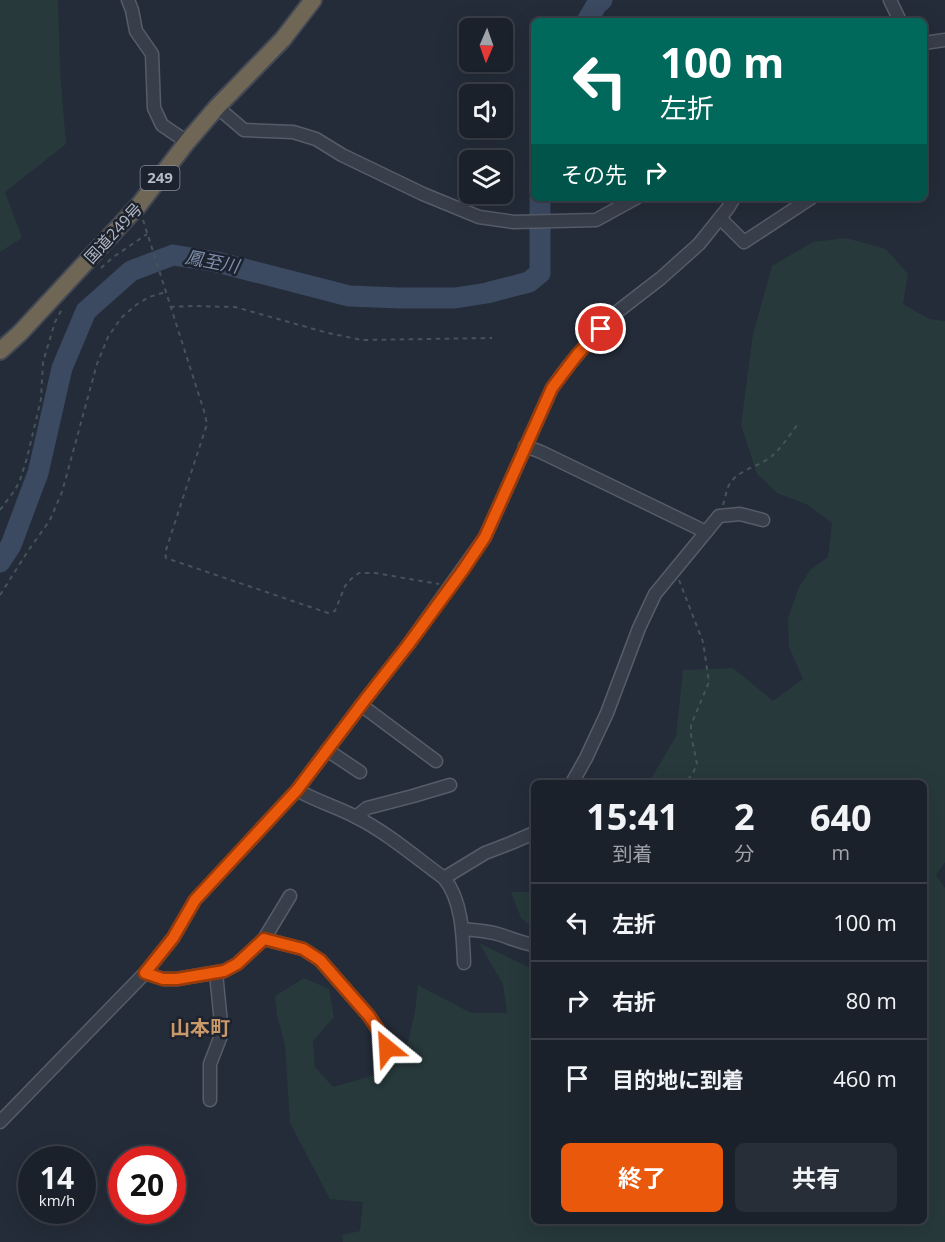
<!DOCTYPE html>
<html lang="ja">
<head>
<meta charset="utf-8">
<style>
  :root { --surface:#1b212b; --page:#282e37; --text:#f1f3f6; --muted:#a0a3a9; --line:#393e47; --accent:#ea580c }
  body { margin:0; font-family:"Open Sans","Noto Sans JP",sans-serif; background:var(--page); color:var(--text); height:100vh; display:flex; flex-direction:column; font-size:22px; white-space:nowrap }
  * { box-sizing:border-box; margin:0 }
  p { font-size:20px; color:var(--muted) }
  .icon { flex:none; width:33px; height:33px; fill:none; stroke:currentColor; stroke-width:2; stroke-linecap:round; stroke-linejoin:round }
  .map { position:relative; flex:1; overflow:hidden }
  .side { position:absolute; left:531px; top:780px; width:396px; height:444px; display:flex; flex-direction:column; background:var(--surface); border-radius:9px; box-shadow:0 6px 24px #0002,0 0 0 2px var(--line) }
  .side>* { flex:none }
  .banner { position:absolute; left:531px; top:18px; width:396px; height:183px; border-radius:9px; box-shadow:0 6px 24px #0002,0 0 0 2px var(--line); background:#00695c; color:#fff; overflow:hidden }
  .needle { width:39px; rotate:182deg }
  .tools { position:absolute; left:459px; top:18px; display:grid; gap:12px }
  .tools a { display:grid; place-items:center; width:54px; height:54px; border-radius:9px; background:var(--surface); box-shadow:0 6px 24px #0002,0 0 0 2px var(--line); font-size:30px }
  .speed { position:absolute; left:18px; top:1146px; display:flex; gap:12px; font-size:30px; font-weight:700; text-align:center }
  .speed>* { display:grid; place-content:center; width:78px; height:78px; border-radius:50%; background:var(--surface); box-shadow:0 6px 24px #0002,0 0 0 2px var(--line); line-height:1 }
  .speed small { font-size:15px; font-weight:400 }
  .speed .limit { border:9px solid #d22; background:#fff; color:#111 }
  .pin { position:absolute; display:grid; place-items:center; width:51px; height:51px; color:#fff; margin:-26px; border:3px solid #fff; border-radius:50%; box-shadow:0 2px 6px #0007 }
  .me { position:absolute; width:66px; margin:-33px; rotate:333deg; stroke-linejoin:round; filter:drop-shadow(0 0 4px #0008) }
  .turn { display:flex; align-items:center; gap:21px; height:126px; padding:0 30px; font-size:27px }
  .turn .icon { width:78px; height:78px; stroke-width:2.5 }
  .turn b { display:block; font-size:42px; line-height:51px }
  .then { display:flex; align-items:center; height:57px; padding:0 30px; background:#0003; gap:12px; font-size:22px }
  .eta { display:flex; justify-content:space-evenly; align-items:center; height:102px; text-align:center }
  .eta b { font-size:36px; font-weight:700; line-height:42px }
  .primary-button { display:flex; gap:12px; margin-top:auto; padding:12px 30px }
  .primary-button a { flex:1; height:69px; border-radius:9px; background:var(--accent); color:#fff; font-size:24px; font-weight:700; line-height:69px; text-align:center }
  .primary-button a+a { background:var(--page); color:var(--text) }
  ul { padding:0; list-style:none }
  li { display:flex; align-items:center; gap:18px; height:78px; padding:0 30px; border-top:2px solid var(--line) }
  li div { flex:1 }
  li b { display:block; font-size:22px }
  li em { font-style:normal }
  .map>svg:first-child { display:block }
  .green { fill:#27393b }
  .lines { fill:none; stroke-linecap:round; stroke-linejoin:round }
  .river { stroke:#3b4961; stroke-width:21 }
  .minor-casing { stroke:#565c68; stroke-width:15 }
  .highway-casing { stroke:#434954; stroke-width:20 }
  .path { stroke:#445458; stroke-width:2; stroke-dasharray:4.5 4.5; stroke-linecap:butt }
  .minor { stroke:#383e4a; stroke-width:12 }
  .highway { stroke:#6f6656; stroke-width:16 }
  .route-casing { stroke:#983908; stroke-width:15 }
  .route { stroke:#ea580c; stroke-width:10 }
  .labels { text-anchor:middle; stroke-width:5; stroke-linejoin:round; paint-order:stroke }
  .shield { fill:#1d232e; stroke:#868c98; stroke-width:1.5 }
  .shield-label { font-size:15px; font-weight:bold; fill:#b3b9c5 }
  .street-label { font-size:16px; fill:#b3b9c5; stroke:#1d232e }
  .water-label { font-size:18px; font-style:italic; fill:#7d8eaa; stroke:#1d232e }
  .quarter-label { font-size:20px; font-weight:bold; fill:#ca9969; stroke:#1d232e }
</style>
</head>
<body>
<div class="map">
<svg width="945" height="1242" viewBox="0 0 945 1242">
  <rect width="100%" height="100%" fill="#242c39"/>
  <g class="green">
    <path d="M 0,0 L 58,0 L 60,70 L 66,144 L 5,192 L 22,238 L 0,252 Z"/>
    <path d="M 846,238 L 886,249 L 908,274 L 903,304 L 929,319 L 945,321 L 945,862 L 936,875 L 945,888 L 945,1242 L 343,1242 L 342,1235 L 360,1231 L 363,1202 L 330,1199 L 290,1123 L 285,1045 L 277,1015 L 275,996 L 304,978 L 329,989 L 334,1017 L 313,1041 L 315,1067 L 333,1087 L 368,1077 L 404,1058 L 415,1012 L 418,985 L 471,1013 L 507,1013 L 503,984 L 479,943 L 534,970 L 534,1221 L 924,1221 L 924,783 L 634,783 L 649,782 L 676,736 L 683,670 L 733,668 L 773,701 L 803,679 L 789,647 L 788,618 L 799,587 L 810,570 L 828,557 L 832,523 L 808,505 L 777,493 L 757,474 L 741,425 L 753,334 L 772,266 L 813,242 Z"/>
    <path d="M 529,892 L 534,895 L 534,930 L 521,918 L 511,892 Z"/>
  </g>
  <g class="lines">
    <g class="river">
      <path d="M 587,21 L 597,4 L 602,0"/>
      <path d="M 0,562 L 11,545 L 38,473 L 62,368 L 86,311 L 131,271 L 173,255 L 217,262 L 349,296 L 399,298 L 455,298 L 487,293 L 529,282 L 540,273 L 540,198"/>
    </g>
    <defs>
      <g id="minor">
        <path d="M 128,0 L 132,10 L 136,31 L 152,54 L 154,108 L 162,125 L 187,142"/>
        <path d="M 890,0 L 900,21"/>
        <path d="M 924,43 L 945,40"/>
        <path d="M 217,107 L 244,130 L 293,132 L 316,139 L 342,155 L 423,194 L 479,217 L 514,222 L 596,220 L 636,198"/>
        <path d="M 720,218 L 744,242 L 811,198"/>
        <path d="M 525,446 L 541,452 L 706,532 L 655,594 L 639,628 L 607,713 L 586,758 L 572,783"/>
        <path d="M 706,532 L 719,516 L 740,514 L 763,520"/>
        <path d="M 361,705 L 436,761"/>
        <path d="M 327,750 L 360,772"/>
        <path d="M 297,790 C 316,801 337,807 356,817 C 388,833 415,857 444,878 L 485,853 L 511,843 L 534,833"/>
        <path d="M 356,817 L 367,808 L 413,796 L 450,785"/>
        <path d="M 444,878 C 462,900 463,935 464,963"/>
        <path d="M 462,929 C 476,930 489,931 501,935 C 513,939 522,943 534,945"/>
        <path d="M 264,939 L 290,896"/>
        <path d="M 145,973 L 163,979 L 177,979 L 224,971 L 237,964 L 264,939 L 303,949 L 320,960 L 369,1016 L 385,1040 L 387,1048"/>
        <path d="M 210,1100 L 210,1064 L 222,1033 L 216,973"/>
        <path d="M 0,1122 L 145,973 L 173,938 L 195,900 L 297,790 L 365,700 L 408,645 L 485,537 L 552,388 L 569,365 L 585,346 L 617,312 L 661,278 L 699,244 L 728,208 L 734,198"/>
      </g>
      <path id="highway" d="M 0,351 L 20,333 L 139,205 L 187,142 L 217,107 L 283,39 L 313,0"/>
    </defs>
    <use href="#minor" class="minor-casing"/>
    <use href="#highway" class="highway-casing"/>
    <g class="path">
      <path d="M 143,220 L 204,411 L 207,424 L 165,553 L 166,558 L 328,613 L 335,611 L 345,586 L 351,579 L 359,573 L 375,573 L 439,584"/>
      <path d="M 101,268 L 112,258 L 147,234"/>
      <path d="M 170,307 L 192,306 L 235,307 L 328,333 L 362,340 L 492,338"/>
      <path d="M 723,505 C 725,499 726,492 728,487 C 737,468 760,468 774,454 C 783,446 790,434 798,424"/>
      <path d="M 0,510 L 15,490 L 20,480 L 27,458 L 41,399 L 43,362 L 55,322 L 62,309"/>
      <path d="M 679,580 L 703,642 L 709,682 L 691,725 L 691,735 L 697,764 L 693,773 L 685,783"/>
      <path d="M 0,595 L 28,551 L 50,520 L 62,492 L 97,364 L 108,337 L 121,318 L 136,305 L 149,297 L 166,292"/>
    </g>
    <use href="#minor" class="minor"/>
    <use href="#highway" class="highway"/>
  </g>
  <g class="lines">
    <defs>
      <path id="route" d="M 387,1048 L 385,1040 L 369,1016 L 320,960 L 303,949 L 264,939 L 237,964 L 224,971 L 177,979 L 163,979 L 145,973 L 173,938 L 195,900 L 297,790 L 365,700 L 408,645 L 463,570 L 485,537 L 552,388 L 577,355 L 601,329"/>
    </defs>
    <use href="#route" class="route-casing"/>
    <use href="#route" class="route"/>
  </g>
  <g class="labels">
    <rect class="shield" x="140.5" y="166" width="39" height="24" rx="4.5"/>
    <g class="shield-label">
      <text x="160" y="183">249</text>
    </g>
    <g class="street-label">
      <text transform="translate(113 233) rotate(-47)" y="6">国道249号</text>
    </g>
    <g class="water-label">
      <text transform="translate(212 262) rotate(11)" y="6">鳳至川</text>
    </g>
    <g class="quarter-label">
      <text x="200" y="1035">山本町</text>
    </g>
  </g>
</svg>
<div class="tools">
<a><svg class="needle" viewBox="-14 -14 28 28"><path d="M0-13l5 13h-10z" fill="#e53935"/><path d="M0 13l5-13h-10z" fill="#a0a3a9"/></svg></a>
<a><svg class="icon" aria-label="sound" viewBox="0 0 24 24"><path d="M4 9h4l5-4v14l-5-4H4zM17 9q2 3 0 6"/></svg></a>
<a><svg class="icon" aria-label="layers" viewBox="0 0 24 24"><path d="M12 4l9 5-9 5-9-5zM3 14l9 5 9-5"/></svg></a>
</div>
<div class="speed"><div>14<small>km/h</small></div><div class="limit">20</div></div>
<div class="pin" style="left:601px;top:329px;background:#d93025"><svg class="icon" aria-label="arrive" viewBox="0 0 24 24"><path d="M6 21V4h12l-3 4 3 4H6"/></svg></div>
<svg class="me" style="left:387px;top:1048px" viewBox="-20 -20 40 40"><path d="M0-17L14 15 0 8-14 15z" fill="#ea580c" stroke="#fff" stroke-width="4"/></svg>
<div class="banner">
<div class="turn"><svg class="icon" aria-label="left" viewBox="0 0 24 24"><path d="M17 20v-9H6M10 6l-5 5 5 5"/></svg><div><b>100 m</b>左折</div></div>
<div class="then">その先<svg class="icon" aria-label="right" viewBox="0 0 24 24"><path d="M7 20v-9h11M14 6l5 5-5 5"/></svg></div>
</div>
<section class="side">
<div class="eta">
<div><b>15:41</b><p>到着</p></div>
<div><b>2</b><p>分</p></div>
<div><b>640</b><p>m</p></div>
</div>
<ul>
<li><svg class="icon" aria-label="left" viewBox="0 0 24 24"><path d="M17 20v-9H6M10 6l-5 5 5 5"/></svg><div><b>左折</b></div><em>100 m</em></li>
<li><svg class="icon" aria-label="right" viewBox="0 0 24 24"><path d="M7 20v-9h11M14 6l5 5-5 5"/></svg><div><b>右折</b></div><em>80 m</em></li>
<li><svg class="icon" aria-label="arrive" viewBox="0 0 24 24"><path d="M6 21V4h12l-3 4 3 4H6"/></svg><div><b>目的地に到着</b></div><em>460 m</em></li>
</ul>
<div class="primary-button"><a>終了</a><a>共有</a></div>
</section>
</div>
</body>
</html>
